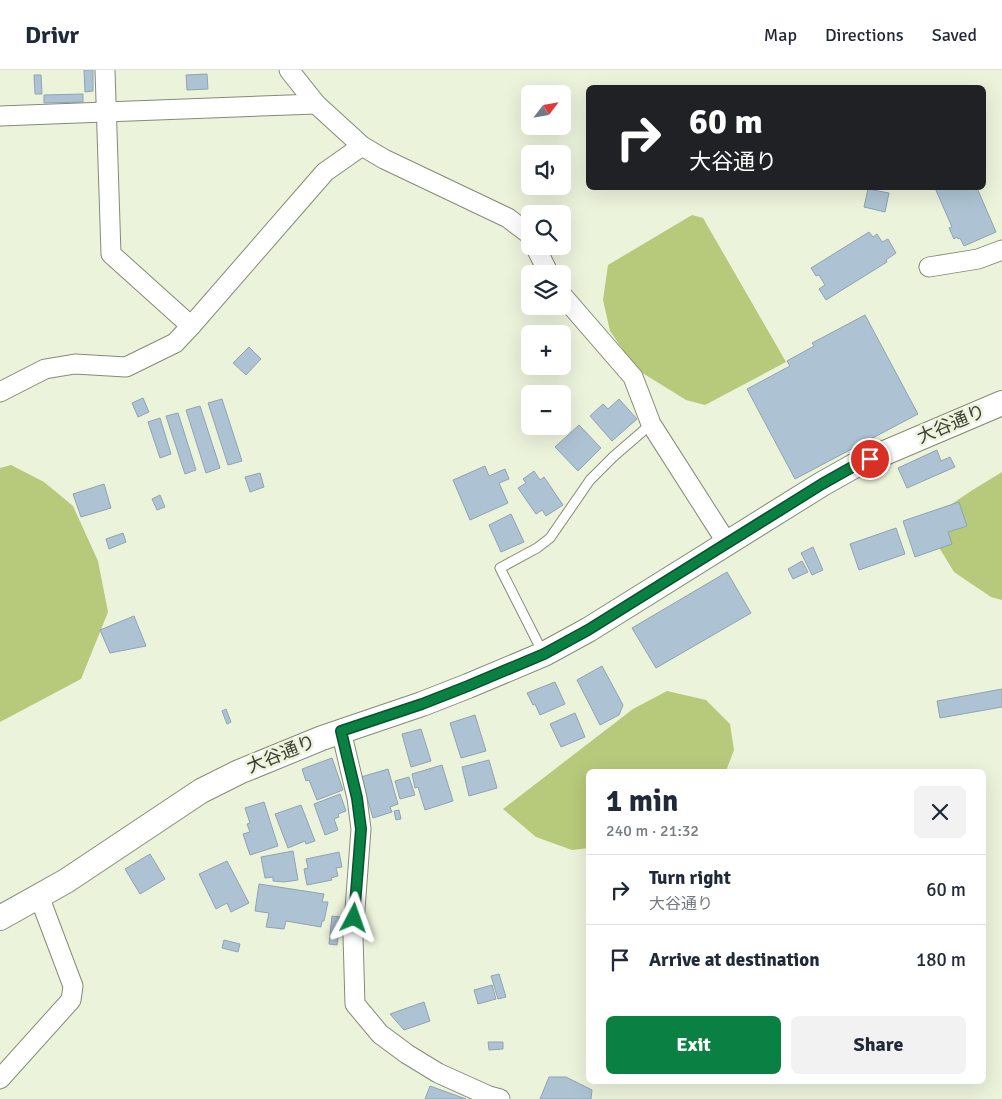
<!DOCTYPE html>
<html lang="en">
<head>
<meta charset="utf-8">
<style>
  :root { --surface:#fff; --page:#f2f2f3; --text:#1f2937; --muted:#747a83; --line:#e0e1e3; --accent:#0b8043 }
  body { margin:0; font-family:Signika,"Noto Sans JP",sans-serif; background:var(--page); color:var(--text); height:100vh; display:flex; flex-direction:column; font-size:19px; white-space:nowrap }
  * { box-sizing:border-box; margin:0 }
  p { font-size:16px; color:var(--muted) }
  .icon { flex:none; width:28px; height:28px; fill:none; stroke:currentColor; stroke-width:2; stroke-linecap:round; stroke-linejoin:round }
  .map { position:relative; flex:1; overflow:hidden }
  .panel { position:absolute; left:586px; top:699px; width:400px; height:315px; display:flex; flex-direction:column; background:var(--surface); border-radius:8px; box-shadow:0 5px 20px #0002 }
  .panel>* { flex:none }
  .guide { position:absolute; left:586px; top:15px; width:400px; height:105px; border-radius:8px; box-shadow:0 5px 20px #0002; background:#202124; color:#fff; overflow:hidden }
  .needle { width:32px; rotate:59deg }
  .tools { position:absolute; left:521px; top:15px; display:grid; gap:10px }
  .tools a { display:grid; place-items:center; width:50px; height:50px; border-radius:8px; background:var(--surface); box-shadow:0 5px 20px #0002; font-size:25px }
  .pin { position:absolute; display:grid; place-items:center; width:42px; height:42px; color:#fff; margin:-21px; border:2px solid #fff; border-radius:50%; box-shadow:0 1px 5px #0007 }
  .me { position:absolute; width:55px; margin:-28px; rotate:4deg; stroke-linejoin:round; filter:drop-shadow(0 0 4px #0008) }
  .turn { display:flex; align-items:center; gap:18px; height:105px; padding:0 20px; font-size:22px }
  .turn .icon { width:65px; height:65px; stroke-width:2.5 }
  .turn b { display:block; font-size:35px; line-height:42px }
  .round { display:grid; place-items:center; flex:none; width:52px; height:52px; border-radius:8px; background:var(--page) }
  .headline { display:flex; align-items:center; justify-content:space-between; height:85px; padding:0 20px }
  h1 { font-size:30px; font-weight:700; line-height:38px }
  .primary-button { display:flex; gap:10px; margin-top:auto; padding:10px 20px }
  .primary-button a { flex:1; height:58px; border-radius:8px; background:var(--accent); color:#fff; font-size:20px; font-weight:700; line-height:58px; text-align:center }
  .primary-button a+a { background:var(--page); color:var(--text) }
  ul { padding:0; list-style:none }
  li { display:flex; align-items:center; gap:15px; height:70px; padding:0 20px; border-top:1px solid var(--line) }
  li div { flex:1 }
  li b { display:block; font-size:19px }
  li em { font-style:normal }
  header { display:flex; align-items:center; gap:30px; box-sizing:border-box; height:70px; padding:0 25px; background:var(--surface); border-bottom:1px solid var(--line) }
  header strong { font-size:24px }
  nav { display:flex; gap:28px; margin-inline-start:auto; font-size:18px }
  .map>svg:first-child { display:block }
  .forest { fill:#b7c97b }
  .building { fill:#adc3d3; stroke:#8fa3b3 }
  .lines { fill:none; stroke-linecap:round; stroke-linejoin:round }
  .service-casing { stroke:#858b76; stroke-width:11 }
  .minor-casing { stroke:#858b76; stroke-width:21 }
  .tertiary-casing { stroke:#858b76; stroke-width:26 }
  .service { stroke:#fff; stroke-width:9 }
  .minor { stroke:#fff; stroke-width:19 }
  .tertiary { stroke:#fff; stroke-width:24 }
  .route-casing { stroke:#07532c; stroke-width:12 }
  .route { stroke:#0b8043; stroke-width:9 }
  .labels { text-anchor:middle; stroke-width:5; stroke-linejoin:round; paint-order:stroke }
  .street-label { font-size:18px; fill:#3b3d34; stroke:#ecf3db }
</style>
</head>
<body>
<header>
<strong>Drivr</strong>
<nav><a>Map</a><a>Directions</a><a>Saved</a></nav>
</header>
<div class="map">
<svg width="1002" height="1029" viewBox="0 0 1002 1029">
  <rect width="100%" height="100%" fill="#ecf3db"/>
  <g class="forest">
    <path d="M 692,145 L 703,148 L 786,292 L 705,335 L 686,330 L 636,299 L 610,261 L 603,230 L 608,195 Z"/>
    <path d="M 11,395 L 44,412 L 73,436 L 98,491 L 108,542 L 81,609 L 0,652 L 0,398 Z"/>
    <path d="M 1002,402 L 1002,530 L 991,527 L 954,502 L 932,466 L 940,442 L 971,421 Z"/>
    <path d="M 667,621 L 706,630 L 730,654 L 734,680 L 726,701 L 589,701 L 589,778 L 572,780 L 536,767 L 503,739 L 633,639 Z"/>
  </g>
  <g class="building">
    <path d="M 84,0 L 93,0 L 93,21 L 85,22 Z"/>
    <path d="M 207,4 L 208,19 L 187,20 L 186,5 Z"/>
    <path d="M 34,5 L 41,5 L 42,24 L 35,24 Z"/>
    <path d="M 83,24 L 83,32 L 44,33 L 44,25 Z"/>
    <path d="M 935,118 L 977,118 L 996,162 L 964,176 L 960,168 L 958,169 L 957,167 L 954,169 L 949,158 L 952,157 Z"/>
    <path d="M 868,119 L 889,123 L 885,142 L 864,137 Z"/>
    <path d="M 869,162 L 873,167 L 877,164 L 882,172 L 888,169 L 896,183 L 886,190 L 887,192 L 826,230 L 819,219 L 825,215 L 819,205 L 816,206 L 811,198 Z"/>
    <path d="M 865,245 L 918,344 L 795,409 L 747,319 L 790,296 L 787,291 L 814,276 L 812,273 Z"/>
    <path d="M 249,277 L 261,289 L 246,305 L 233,293 Z"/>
    <path d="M 143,328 L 149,342 L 138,347 L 132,333 Z"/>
    <path d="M 222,329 L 242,391 L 228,395 L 208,333 Z"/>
    <path d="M 619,329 L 637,349 L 612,371 L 590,346 L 603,334 L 608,339 Z"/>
    <path d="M 200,336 L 220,398 L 206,403 L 186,340 Z"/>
    <path d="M 178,343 L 196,400 L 185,404 L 166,346 Z"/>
    <path d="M 160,348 L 171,384 L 160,388 L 148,352 Z"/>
    <path d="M 579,355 L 601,378 L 578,401 L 555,377 Z"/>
    <path d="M 937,380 L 941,391 L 950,387 L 955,397 L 907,418 L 898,398 Z"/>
    <path d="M 485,396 L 489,406 L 505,399 L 509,409 L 499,413 L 508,433 L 470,450 L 453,410 Z"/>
    <path d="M 534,401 L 540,410 L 544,407 L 563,435 L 546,446 L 542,440 L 536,444 L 518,418 L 526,413 L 523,409 Z"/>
    <path d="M 260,403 L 264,417 L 250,422 L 245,407 Z"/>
    <path d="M 104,414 L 111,438 L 81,447 L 73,424 Z"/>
    <path d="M 160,425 L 165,437 L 157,440 L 152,429 Z"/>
    <path d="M 959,432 L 967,456 L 948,462 L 952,474 L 915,487 L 903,451 Z"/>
    <path d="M 511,444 L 524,472 L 501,482 L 489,455 Z"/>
    <path d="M 896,458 L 905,484 L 859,500 L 850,474 Z"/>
    <path d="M 123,463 L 126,472 L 109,479 L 106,469 Z"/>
    <path d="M 813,477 L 823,500 L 812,505 L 801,483 Z"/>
    <path d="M 802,491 L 808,502 L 793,509 L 788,499 Z"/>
    <path d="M 727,502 L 751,543 L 656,598 L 632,558 Z"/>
    <path d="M 134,546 L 146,576 L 110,583 L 100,560 Z"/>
    <path d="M 602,596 L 623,635 L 619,645 L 600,655 L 577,610 Z"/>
    <path d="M 555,612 L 565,634 L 540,645 L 535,634 L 533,635 L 527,623 Z"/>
    <path d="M 1002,619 L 1002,637 L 940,648 L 937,631 Z"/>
    <path d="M 226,639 L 231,652 L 227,654 L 222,641 Z"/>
    <path d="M 575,643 L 585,667 L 561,677 L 550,654 Z"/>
    <path d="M 475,645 L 486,681 L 461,688 L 450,653 Z"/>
    <path d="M 421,659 L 431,691 L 411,697 L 402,664 Z"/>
    <path d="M 332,688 L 343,720 L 317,730 L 309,710 L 306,711 L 302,699 Z"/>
    <path d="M 489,690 L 497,718 L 469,726 L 462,697 Z"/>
    <path d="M 442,695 L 453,731 L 425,740 L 418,717 L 415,718 L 412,704 Z"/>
    <path d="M 388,699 L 398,734 L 390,737 L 392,742 L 373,748 L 361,707 Z"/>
    <path d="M 409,707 L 415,725 L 400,729 L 395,711 Z"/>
    <path d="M 340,724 L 346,741 L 338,744 L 339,747 L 334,749 L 338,760 L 325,765 L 314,734 Z"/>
    <path d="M 264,732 L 278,776 L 250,785 L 243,764 L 250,762 L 247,754 L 250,753 L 245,738 Z"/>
    <path d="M 301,735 L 315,771 L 306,774 L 305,771 L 288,778 L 275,744 Z"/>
    <path d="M 399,740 L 401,749 L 396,750 L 394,741 Z"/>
    <path d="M 293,781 L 298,810 L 284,812 L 273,811 L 273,807 L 265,808 L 261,787 Z"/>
    <path d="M 339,782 L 342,797 L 336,798 L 338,806 L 331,808 L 332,810 L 307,815 L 304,799 L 308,798 L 306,789 Z"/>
    <path d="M 150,784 L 165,809 L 140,824 L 125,799 Z"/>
    <path d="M 227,791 L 249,833 L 231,842 L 227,833 L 216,839 L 199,804 Z"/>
    <path d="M 259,814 L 324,824 L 322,832 L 328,832 L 324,851 L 322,851 L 321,857 L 286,851 L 284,859 L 266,857 L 269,843 L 255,841 Z"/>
    <path d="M 332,846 L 340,847 L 337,875 L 329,874 Z"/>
    <path d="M 224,870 L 240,874 L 238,882 L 222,878 Z"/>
    <path d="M 499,904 L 506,927 L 498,929 L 491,906 Z"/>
    <path d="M 492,915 L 496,929 L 478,934 L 474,920 Z"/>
    <path d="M 424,932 L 430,951 L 404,960 L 390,944 Z"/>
    <path d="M 488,972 L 503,972 L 503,979 L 489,980 Z"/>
    <path d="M 549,1007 L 566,1007 L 592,1020 L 591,1029 L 540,1029 Z"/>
    <path d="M 430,1016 L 466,1029 L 425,1029 Z"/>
  </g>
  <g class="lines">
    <defs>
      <path id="service" d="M 543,583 L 500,498 L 537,478 L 550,468 L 590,410 L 613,387 L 651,354"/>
      <g id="minor">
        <path d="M 105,0 L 111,184 L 191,256"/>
        <path d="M 289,0 L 316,34 L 362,76 L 384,89 L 508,148 L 529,164 L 530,166"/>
        <path d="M 0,46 L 316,34"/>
        <path d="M 535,176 L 549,204"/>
        <path d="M 929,197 L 978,189 L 1002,180"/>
        <path d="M 562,225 L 633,307 L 651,354 L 720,462 L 728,473"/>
        <path d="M 0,322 L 45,299 L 75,294 L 126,297 L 175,273 L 191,256 L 325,102 L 362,76"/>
        <path d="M 341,661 L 357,728 L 361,759 L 353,866 L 355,934 L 380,964 L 407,984 L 438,1003 L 489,1026 L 500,1029"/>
        <path d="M 0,1009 L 71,930 L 73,916 L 39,826"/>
      </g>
      <path id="tertiary" d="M 0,848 L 66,811 L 201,721 L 239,702 L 322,668 L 422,634 L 468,616 L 544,584 L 588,560 L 822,414 L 854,396 L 1002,333"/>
    </defs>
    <use href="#service" class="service-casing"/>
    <use href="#minor" class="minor-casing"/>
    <use href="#tertiary" class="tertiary-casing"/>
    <use href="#service" class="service"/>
    <use href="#minor" class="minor"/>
    <use href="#tertiary" class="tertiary"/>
  </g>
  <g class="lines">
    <defs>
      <path id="route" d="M 354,848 L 361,759 L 357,728 L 341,661 L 422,634 L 468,616 L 544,584 L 588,560 L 822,414 L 854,396 L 870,389"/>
    </defs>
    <use href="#route" class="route-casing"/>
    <use href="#route" class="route"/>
  </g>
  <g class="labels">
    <g class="street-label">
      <text transform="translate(951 354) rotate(-23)" y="6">大谷通り</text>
      <text transform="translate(281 684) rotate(-22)" y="6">大谷通り</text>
    </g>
  </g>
</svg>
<div class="tools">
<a><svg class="needle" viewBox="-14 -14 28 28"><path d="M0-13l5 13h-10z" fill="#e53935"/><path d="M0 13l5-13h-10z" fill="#747a83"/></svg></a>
<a><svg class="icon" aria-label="sound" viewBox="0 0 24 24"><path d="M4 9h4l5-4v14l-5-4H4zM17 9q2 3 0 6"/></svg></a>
<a><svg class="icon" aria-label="search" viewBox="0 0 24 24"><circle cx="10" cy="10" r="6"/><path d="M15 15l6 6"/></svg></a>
<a><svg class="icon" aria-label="layers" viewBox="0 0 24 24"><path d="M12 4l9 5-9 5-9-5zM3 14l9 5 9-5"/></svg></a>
<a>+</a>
<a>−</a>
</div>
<div class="pin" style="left:870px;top:389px;background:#d93025"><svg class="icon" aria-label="arrive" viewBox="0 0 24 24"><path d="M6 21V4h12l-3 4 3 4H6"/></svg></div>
<svg class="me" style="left:354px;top:848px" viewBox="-20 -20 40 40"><path d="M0-17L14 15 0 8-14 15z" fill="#0b8043" stroke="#fff" stroke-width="4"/></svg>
<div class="guide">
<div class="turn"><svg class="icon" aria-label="right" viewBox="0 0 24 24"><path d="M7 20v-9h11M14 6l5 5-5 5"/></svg><div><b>60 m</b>大谷通り</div></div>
</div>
<section class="panel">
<div class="headline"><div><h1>1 min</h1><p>240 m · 21:32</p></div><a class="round"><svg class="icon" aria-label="close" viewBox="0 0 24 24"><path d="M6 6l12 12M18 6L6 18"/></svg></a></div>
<ul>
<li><svg class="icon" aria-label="right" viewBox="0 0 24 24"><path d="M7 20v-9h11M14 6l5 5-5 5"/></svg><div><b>Turn right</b><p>大谷通り</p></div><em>60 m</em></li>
<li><svg class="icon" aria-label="arrive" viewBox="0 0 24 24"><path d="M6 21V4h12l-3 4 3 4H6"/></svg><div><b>Arrive at destination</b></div><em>180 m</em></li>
</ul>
<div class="primary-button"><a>Exit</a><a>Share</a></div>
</section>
</div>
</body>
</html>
